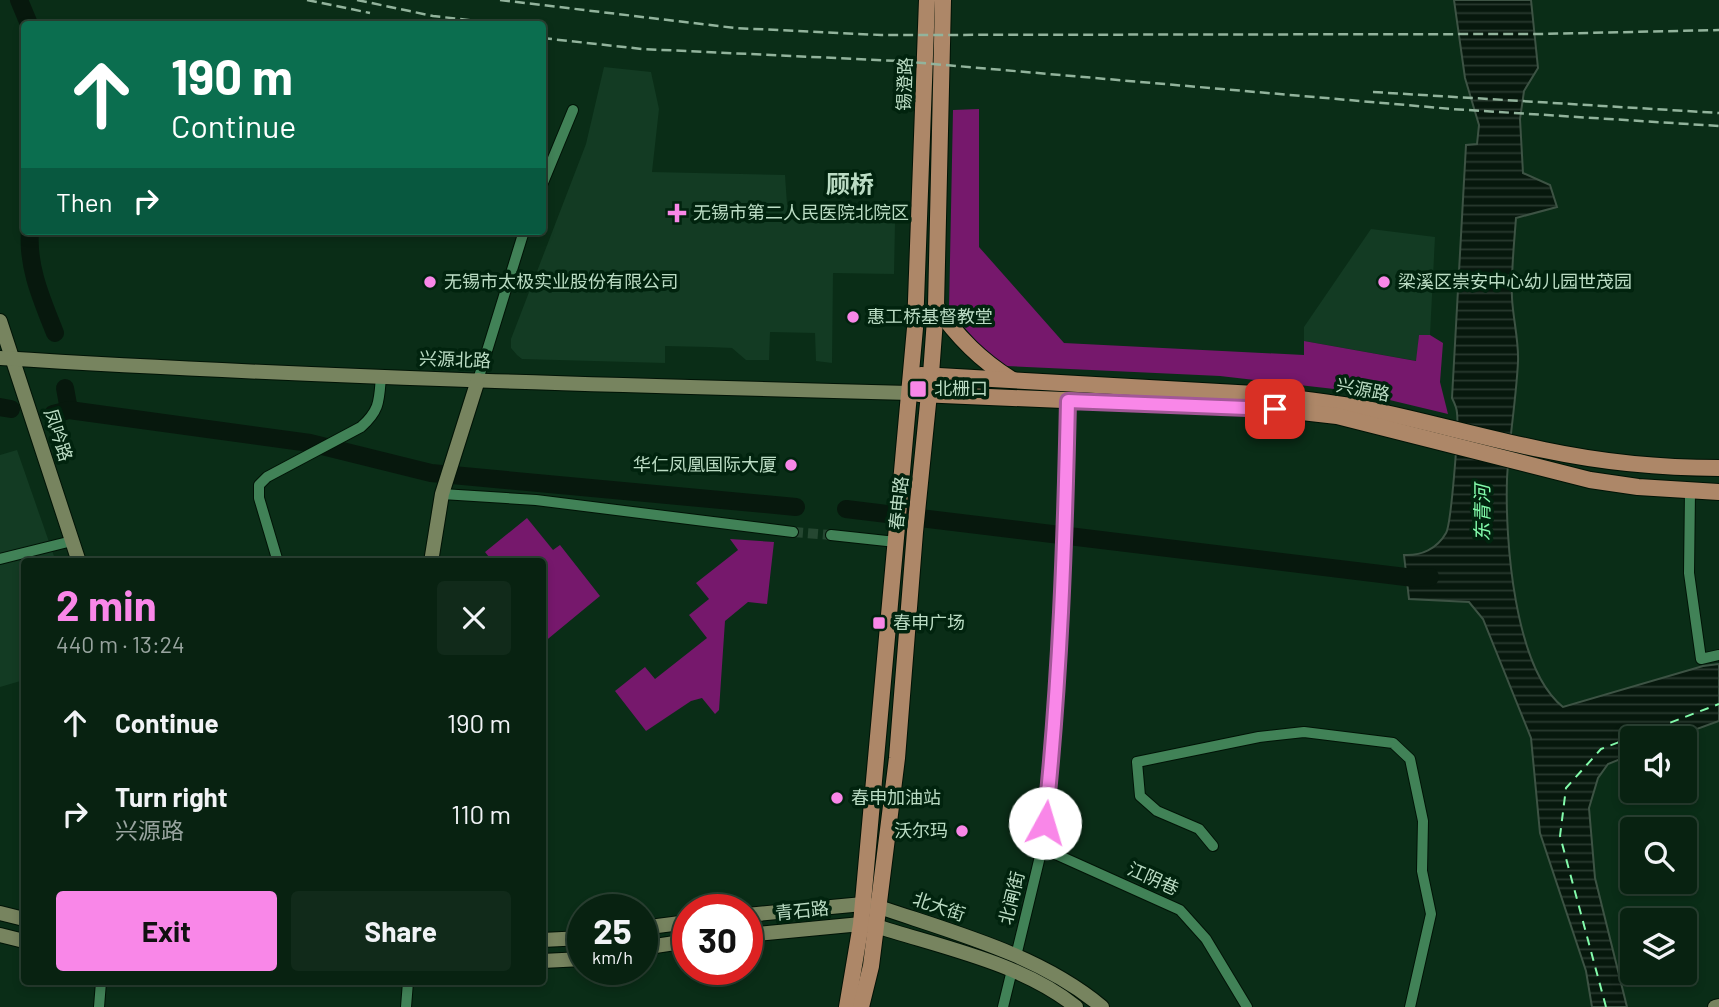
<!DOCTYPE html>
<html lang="en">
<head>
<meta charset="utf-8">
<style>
  :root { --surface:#082211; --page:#112a1a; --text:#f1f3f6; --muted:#98a49f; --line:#293f31; --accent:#f987e8 }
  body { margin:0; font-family:Barlow,"Noto Sans SC",sans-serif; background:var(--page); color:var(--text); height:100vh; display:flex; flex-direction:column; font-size:26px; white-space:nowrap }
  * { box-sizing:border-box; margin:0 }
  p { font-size:23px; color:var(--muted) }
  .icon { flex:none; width:38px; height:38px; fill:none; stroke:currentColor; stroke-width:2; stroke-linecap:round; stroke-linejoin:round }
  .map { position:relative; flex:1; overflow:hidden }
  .details { position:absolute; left:21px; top:558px; width:525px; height:427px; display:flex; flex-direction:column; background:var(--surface); border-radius:7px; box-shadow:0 4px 10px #0003,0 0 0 2px var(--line) }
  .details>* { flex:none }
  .banner { position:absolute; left:21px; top:21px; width:525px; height:214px; border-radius:7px; box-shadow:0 4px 10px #0003,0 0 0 2px var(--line); background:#0b6e4f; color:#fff; overflow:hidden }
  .tools { position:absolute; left:1620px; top:726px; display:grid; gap:14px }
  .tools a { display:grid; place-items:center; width:77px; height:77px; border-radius:7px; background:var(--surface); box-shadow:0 4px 10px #0003,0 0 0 2px var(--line); font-size:35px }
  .speed { position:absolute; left:567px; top:894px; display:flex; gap:14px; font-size:35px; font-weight:700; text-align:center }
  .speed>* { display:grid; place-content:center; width:91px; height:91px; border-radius:50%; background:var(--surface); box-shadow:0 4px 10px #0003,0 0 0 2px var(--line); line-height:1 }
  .speed small { font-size:18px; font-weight:400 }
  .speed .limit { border:10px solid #d22; background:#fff; color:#111 }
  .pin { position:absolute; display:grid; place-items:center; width:60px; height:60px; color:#fff; margin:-30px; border-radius:14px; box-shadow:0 4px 10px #0006 }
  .me { position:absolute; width:77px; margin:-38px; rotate:6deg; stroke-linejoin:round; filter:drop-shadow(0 0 5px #0008) }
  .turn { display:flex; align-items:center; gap:24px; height:147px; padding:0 35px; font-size:32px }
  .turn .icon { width:91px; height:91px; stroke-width:2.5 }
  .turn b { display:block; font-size:49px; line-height:60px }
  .then { display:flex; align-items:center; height:66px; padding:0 35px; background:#0003; gap:14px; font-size:26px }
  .round { display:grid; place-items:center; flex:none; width:74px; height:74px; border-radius:7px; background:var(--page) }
  .summary { display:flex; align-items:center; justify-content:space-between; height:119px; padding:0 35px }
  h1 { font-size:42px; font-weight:700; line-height:52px; color:var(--accent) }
  .action { display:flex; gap:14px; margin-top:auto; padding:14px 35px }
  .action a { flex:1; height:80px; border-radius:7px; background:var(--accent); color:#111; font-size:28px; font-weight:700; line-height:80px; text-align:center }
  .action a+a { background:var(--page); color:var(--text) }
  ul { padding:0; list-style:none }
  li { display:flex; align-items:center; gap:21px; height:91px; padding:0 35px }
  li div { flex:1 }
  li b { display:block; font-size:26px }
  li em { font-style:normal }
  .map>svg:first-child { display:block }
  .built { fill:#133b23 }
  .green { fill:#76186c }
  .water { fill:url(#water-rules); stroke:#3d5344; stroke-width:2 }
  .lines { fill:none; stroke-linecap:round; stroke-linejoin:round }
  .river { stroke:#07180d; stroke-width:18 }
  .ferry { stroke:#83fbab; stroke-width:2; stroke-dasharray:9 7; stroke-linecap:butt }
  .street-tunnel { stroke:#254731; stroke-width:10; stroke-dasharray:10 5; stroke-linecap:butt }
  .street-casing { stroke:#011306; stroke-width:12 }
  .secondary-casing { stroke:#011306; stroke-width:16 }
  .primary-casing { stroke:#011306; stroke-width:18 }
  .street { stroke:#418257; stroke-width:10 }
  .secondary { stroke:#77845f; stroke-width:14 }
  .primary { stroke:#ad8768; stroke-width:16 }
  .rail { stroke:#92b39c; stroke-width:2.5; stroke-dasharray:10 5; stroke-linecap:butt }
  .route-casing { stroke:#a25897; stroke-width:18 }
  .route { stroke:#f987e8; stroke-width:12 }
  .poi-dot { fill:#f987e8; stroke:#01230e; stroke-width:2.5 }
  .labels { text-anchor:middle; stroke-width:7; stroke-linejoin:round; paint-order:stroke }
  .street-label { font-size:18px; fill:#bbdcc4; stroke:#01230e }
  .poi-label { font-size:18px; fill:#bbdcc4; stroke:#01230e; text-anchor:start }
  .water-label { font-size:19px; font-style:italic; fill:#83fbab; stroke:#01230e }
  .district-label { font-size:24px; font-weight:bold; fill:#bbdcc4; stroke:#01230e }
</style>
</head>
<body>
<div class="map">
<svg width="1719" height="1007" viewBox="0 0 1719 1007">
  <defs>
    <pattern id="water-rules" width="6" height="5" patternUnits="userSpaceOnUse" patternTransform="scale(1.75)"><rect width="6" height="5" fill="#07180d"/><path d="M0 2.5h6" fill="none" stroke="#29392f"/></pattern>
  </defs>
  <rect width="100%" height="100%" fill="#0a2d17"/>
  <g class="built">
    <path d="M 604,67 L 651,72 L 659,109 L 652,172 L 785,175 L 787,204 L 803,223 L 895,223 L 894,274 L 833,273 L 832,363 L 816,361 L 815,333 L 770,332 L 769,360 L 746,360 L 732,348 L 709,347 L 665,346 L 665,363 L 522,359 L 517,355 L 511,348 L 511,339 L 586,144 Z"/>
    <path d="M 1371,229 L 1435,237 L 1430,335 L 1419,335 L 1417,361 L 1304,341 L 1304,327 Z"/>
    <path d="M 17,450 L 56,562 L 24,562 L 24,680 L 0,687 L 0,455 Z"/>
  </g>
  <g class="green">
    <path d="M 979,109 L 979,247 L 1064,343 L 1304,355 L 1304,341 L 1416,361 L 1419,335 L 1430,335 L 1443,343 L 1440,382 L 1448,414 L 1352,391 L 1220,376 L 1006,366 L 985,351 L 949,310 L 953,110 Z"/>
    <path d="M 527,518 L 553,550 L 560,545 L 600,596 L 543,643 L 542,562 L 493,562 L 485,552 Z"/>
    <path d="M 730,539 L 774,542 L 767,604 L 748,602 L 725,621 L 719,710 L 715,714 L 702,698 L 691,701 L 646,731 L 615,691 L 645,667 L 655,679 L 707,638 L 689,615 L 709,599 L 696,583 L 738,550 Z"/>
  </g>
  <path class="water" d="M 1454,0 L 1531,0 L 1538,68 L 1524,91 L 1520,119 L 1523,173 L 1550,185 L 1557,207 L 1516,218 C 1514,245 1511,271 1512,298 C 1513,319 1519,341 1518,362 C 1516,401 1509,440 1507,479 C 1505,539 1514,668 1563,707 L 1703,666 L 1719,664 L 1719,721 L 1672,738 L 1633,738 L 1633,754 L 1608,764 L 1598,778 L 1589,808 L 1595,878 L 1627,1007 L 1592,1007 L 1586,971 L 1540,833 L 1531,738 L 1483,619 L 1469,602 L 1409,599 L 1404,555 C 1421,556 1437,549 1446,533 C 1451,525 1459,427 1457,413 C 1457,408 1454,402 1452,398 L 1466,145 L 1477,144 L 1479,125 L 1465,78 Z"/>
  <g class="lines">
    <g class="river">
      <path d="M 19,0 L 29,24"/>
      <path d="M 30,231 C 27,267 42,300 55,333"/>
      <path d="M 65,388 L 69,410"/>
      <path d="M 0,407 L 11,409"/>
      <path d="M 53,414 L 69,410 L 310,443 L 431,473 L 796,507"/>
      <path d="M 846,509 L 1414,578 L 1430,577"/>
    </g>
    <path class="ferry" d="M 1606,1007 L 1560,836 L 1566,788 L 1601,749 L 1719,704"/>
    <path class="street-tunnel" d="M 793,532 L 831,535"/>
    <defs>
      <g id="street">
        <path d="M 542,185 L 573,110"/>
        <path d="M 478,380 L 524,231"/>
        <path d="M 1690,491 L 1689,573 L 1701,659 L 1719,655"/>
        <path d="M 442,494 L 536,500 L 793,532"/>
        <path d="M 831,535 L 896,542"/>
        <path d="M 0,559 L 72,541"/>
        <path d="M 278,562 L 259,498 L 259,485 L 267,477 L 361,427 C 380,410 379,401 381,376"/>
        <path d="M 1213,846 L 1199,829 L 1157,811 L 1140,796 L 1137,762 L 1259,737 L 1304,732 L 1393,743 L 1410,759 L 1423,821 L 1422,871 L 1431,914 L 1410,1007"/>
        <path d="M 1042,848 L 1180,910 L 1206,939 L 1247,1007"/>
        <path d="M 1016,956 L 1042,848 L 1051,773 L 1065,555 L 1068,401"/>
        <path d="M 99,1007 L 101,982"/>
        <path d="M 406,1007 L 408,982"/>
        <path d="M 1003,1007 L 1012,970"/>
      </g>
      <g id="secondary">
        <path d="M 0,321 L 79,562"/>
        <path d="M 0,358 C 303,377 606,385 910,393"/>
        <path d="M 431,562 L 442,494 L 478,380"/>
        <path d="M 0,913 L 24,919"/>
        <path d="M 747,915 L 863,904 L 879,907 C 955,933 1040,955 1102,1007"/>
        <path d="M 642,928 L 688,922"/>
        <path d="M 0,935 L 24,941"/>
        <path d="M 747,935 L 861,924 L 876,926 C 941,947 1022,963 1076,1007"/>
        <path d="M 542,940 L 583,938"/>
        <path d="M 642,948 L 688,941"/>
        <path d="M 542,961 L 583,959"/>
        <path d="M 1715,1007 L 1719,1006"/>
      </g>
      <g id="primary">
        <path d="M 936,306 C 957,337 980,360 1011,379"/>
        <path d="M 921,375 L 1255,394 C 1292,398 1330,402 1367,409 C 1426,421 1484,438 1544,450 C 1601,462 1660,468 1719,468"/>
        <path d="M 919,394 L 1275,409 L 1337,416 L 1590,480 L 1638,487 L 1719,492"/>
        <path d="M 847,1007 L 861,924 L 915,328 L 927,0"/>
        <path d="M 861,1007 L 871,966 L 897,758 L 915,532 L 931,374 L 936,306 L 943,0"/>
      </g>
    </defs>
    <use href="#street" class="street-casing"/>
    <use href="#secondary" class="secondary-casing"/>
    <use href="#primary" class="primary-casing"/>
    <use href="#street" class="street"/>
    <use href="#secondary" class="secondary"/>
    <use href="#primary" class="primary"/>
    <g class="rail">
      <path d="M 307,0 L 370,13"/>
      <path d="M 357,0 L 433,16 L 504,24"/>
      <path d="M 500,0 L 735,28 L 881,35 L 1540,34 L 1719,30"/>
      <path d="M 542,38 L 642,49 L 899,61 L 1452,109 L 1719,126"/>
      <path d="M 1373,92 L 1719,113"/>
    </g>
  </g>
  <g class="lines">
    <defs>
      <path id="route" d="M 1045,823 C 1060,683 1065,542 1068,401 L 1275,409"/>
    </defs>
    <use href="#route" class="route-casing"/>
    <use href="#route" class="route"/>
  </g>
  <g class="poi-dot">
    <path d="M673.5 202.5h7v7h7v7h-7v7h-7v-7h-7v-7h7z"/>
    <circle cx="430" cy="282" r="7"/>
    <circle cx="1384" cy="282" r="7"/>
    <circle cx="853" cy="317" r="7"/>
    <rect x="909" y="380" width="18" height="18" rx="3.5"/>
    <circle cx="791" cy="465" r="7"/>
    <rect x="872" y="616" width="14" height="14" rx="3.5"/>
    <circle cx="837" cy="798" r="7"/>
    <circle cx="962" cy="831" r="7"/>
  </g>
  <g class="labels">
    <g class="street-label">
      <text transform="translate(905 84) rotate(-88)" y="6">锡澄路</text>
      <text transform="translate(455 360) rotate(2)" y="6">兴源北路</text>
      <text transform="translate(1363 390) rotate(11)" y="6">兴源路</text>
      <text transform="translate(58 435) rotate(72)" y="6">凤吟路</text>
      <text transform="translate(899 503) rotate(-84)" y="6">春申路</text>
      <text transform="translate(1153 879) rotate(24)" y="6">江阴巷</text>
      <text transform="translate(1012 898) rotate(-76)" y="6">北闸街</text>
      <text transform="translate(939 907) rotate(19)" y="6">北大街</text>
      <text transform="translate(802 911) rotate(-6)" y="6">青石路</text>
    </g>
    <g class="poi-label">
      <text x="693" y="219">无锡市第二人民医院北院区</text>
      <text x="444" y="288">无锡市太极实业股份有限公司</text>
      <text x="1398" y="288">梁溪区崇安中心幼儿园世茂园</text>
      <text x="867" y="323">惠工桥基督教堂</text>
      <text x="934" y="395">北栅口</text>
      <text x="777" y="471" text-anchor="end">华仁凤凰国际大厦</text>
      <text x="893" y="629">春申广场</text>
      <text x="851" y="804">春申加油站</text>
      <text x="948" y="837" text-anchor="end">沃尔玛</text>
    </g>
    <g class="water-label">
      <text transform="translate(1482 513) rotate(-90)" y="7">东青河</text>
    </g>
    <g class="district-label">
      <text x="850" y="193">顾桥</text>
    </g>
  </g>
</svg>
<div class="tools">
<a><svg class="icon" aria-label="sound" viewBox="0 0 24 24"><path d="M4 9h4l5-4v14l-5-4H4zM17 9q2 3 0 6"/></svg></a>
<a><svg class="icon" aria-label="search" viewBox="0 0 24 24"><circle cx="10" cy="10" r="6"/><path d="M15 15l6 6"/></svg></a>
<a><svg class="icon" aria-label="layers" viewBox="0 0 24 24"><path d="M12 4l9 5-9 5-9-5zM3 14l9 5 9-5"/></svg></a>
</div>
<div class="speed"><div>25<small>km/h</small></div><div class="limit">30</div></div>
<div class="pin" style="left:1275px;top:409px;background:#d93025"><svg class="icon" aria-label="arrive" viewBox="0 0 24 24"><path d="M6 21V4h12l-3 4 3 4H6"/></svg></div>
<svg class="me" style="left:1045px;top:823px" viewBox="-20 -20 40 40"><circle r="19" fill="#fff"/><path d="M0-13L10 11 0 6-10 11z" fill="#f987e8"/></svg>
<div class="banner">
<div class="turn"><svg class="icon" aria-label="ahead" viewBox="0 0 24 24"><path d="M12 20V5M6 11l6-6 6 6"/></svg><div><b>190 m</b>Continue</div></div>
<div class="then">Then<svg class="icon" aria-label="right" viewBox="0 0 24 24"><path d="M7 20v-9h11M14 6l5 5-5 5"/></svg></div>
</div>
<section class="details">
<div class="summary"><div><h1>2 min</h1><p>440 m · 13:24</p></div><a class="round"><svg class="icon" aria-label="close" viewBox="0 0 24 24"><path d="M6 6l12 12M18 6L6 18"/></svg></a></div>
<ul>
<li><svg class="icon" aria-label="ahead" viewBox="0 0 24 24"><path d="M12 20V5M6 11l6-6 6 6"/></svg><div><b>Continue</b></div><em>190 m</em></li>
<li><svg class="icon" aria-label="right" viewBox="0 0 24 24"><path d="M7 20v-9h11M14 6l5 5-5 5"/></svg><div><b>Turn right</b><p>兴源路</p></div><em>110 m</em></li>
</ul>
<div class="action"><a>Exit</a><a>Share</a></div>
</section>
</div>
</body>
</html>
